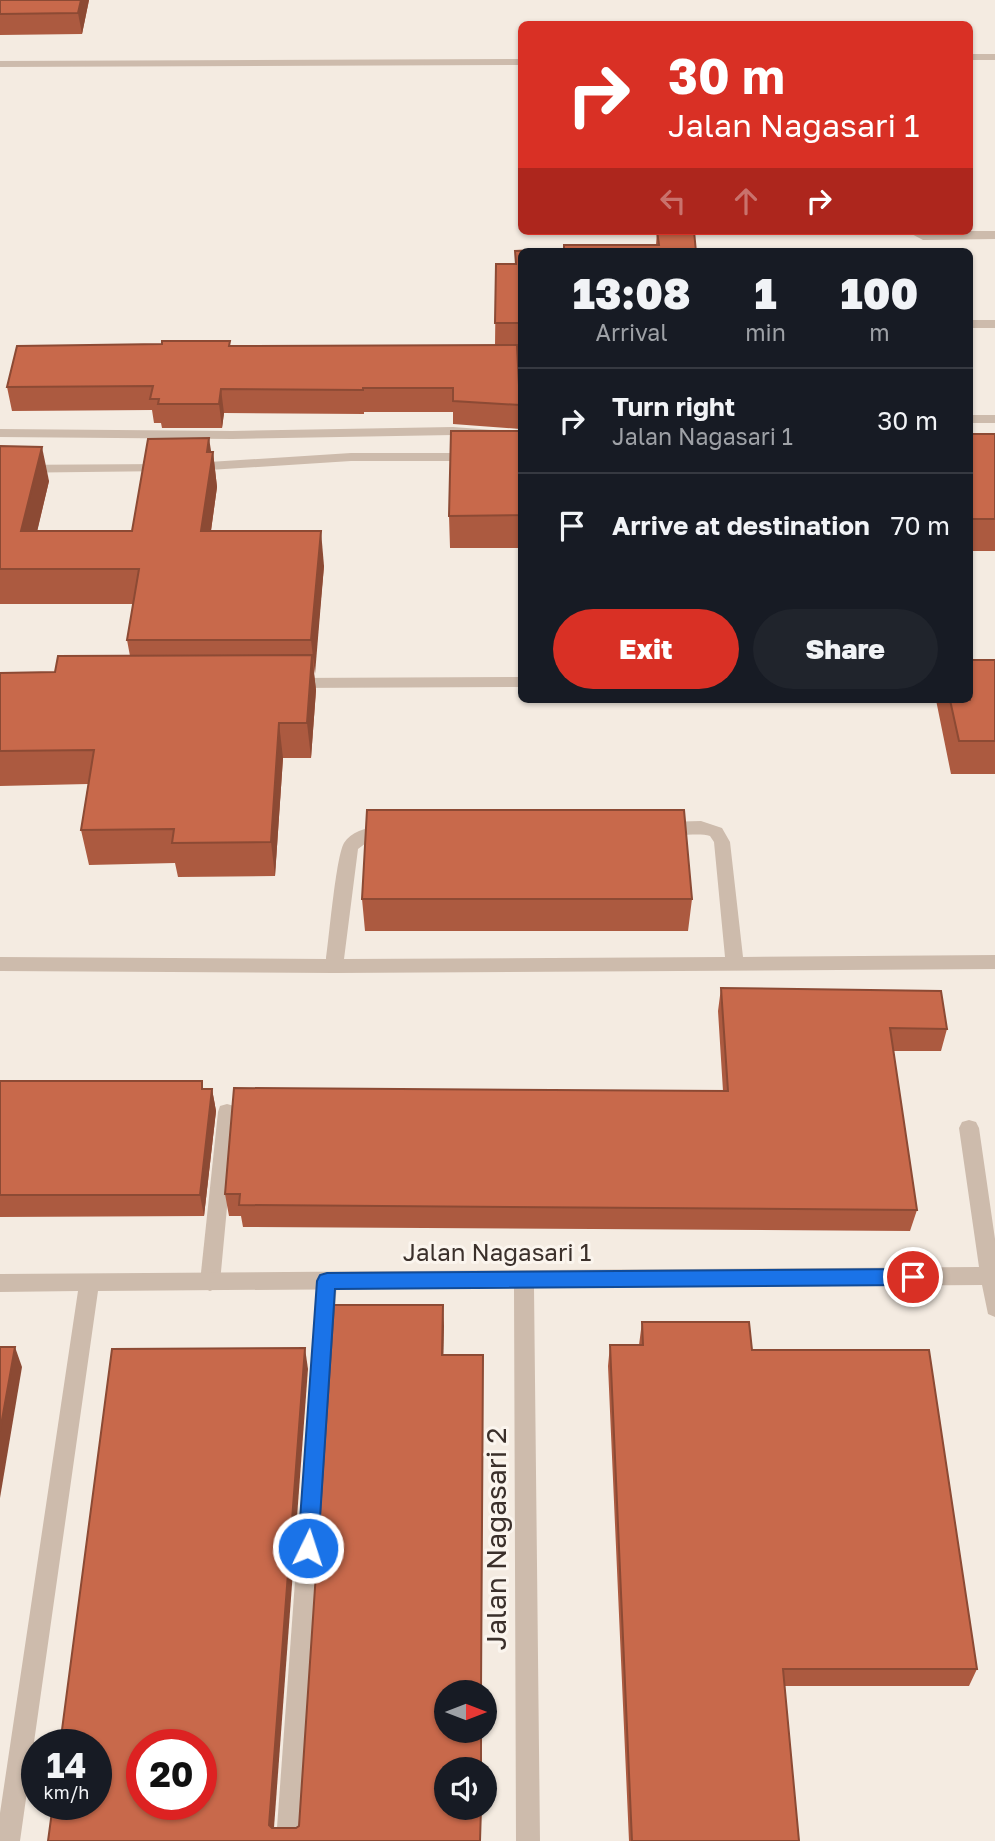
<!DOCTYPE html>
<html lang="en">
<head>
<meta charset="utf-8">
<style>
  :root { --surface:#171b24; --page:#20242c; --text:#f1f3f6; --muted:#9ea1a6; --line:#363941; --accent:#d93025 }
  body { margin:0; font-family:"Golos Text",sans-serif; background:var(--page); color:var(--text); height:100vh; display:flex; flex-direction:column; font-size:26px; white-space:nowrap }
  * { box-sizing:border-box; margin:0 }
  p { font-size:23px; color:var(--muted) }
  .icon { flex:none; width:38px; height:38px; fill:none; stroke:currentColor; stroke-width:2; stroke-linecap:round; stroke-linejoin:round }
  .map { position:relative; flex:1; overflow:hidden }
  .sheet { position:absolute; left:518px; top:248px; width:455px; height:455px; display:flex; flex-direction:column; background:var(--surface); border-radius:10px; box-shadow:0 2px 5px #0004 }
  .sheet>* { flex:none }
  .top-card { position:absolute; left:518px; top:21px; width:455px; height:214px; border-radius:10px; box-shadow:0 2px 5px #0004; background:#d93025; color:#fff; overflow:hidden }
  .needle { width:46px; rotate:90deg }
  .tools { position:absolute; left:434px; top:1680px; display:grid; gap:14px }
  .tools a { display:grid; place-items:center; width:63px; height:63px; border-radius:50%; background:var(--surface); box-shadow:0 2px 5px #0004; font-size:35px }
  .speed { position:absolute; left:21px; top:1729px; display:flex; gap:14px; font-size:35px; font-weight:700; text-align:center }
  .speed>* { display:grid; place-content:center; width:91px; height:91px; border-radius:50%; background:var(--surface); box-shadow:0 2px 5px #0004; line-height:1 }
  .speed small { font-size:18px; font-weight:400 }
  .speed .limit { border:10px solid #d22; background:#fff; color:#111 }
  .pin { position:absolute; display:grid; place-items:center; width:60px; height:60px; color:#fff; margin:-30px; border:4px solid #fff; border-radius:50%; box-shadow:0 2px 7px #0007 }
  .me { position:absolute; width:77px; margin:-38px; rotate:4deg; stroke-linejoin:round; filter:drop-shadow(0 0 5px #0008) }
  .turn { display:flex; align-items:center; gap:24px; height:147px; padding:0 35px; font-size:32px }
  .turn .icon { width:91px; height:91px; stroke-width:2.5 }
  .turn b { display:block; font-size:49px; line-height:60px }
  .lanes { display:flex; align-items:center; height:66px; padding:0 35px; background:#0003; justify-content:center; gap:35px; direction:ltr }
  .lanes .off { opacity:.35 }
  .eta { display:flex; justify-content:space-evenly; align-items:center; height:119px; text-align:center }
  .eta b { font-size:42px; font-weight:800; line-height:49px }
  .action { display:flex; gap:14px; margin-top:auto; padding:14px 35px }
  .action a { flex:1; height:80px; border-radius:42px; background:var(--accent); color:#fff; font-size:28px; font-weight:800; line-height:80px; text-align:center }
  .action a+a { background:var(--page); color:var(--text) }
  ul { padding:0; list-style:none }
  li { display:flex; align-items:center; gap:21px; height:105px; padding:0 35px; border-top:2px solid var(--line) }
  li div { flex:1 }
  li b { display:block; font-size:26px }
  li em { font-style:normal }
  .map>svg:first-child { display:block }
  .lines { fill:none; stroke-linecap:round; stroke-linejoin:round }
  .service { fill:#cdbbac; fill-rule:evenodd }
  .minor { fill:#cdbbac; fill-rule:evenodd }
  .wall { fill:#ac5a40 }
  .shaded-wall { fill:#8c4a34 }
  .building { fill:#c8694b; stroke:#8c4a34; stroke-width:2; fill-rule:evenodd }
  .route { fill:#1a73e8; stroke:#114b97; stroke-width:2 }
  .labels { text-anchor:middle; stroke-width:6; stroke-linejoin:round; paint-order:stroke }
  .street-label { font-size:24px; fill:#3b302b; stroke:#fbf5ee }
  .near-street-label { font-size:28px; fill:#3b302b; stroke:#fbf5ee }
</style>
</head>
<body>
<div class="map">
<svg width="995" height="1841" viewBox="0 0 995 1841">
  <rect width="100%" height="100%" fill="#f4ebe1"/>
  <g class="lines">
    <g class="service">
      <rect x="970" y="54" width="25" height="6"/>
      <path d="M 522,59 L 522,65 L 0,67 L 0,61 Z"/>
      <path d="M 906,231 L 995,231 L 995,239 L 923,240 Z"/>
      <rect x="970" y="320" width="25" height="8"/>
      <rect x="970" y="415" width="25" height="8"/>
      <path d="M 522,677 L 522,687 L 291,688 L 283,683 L 291,678 Z"/>
      <path d="M 701,821 L 722,828 L 730,842 L 743,957 L 995,955 L 995,969 L 334,973 L 0,971 L 0,957 L 326,959 C 329,939 336,856 344,843 C 353,828 378,824 394,829 L 396,833 L 394,837 L 370,840 L 358,849 L 344,959 L 725,957 L 714,842 L 710,836 C 695,831 665,841 656,828 L 664,822 Z"/>
      <path d="M 227,1104 L 234,1106 L 236,1112 L 220,1282 L 217,1288 L 210,1291 L 203,1288 L 200,1282 L 218,1112 L 220,1106 Z"/>
      <path d="M 327,1272 L 334,1275 L 337,1281 L 300,1841 L 276,1841 L 317,1281 L 320,1275 Z"/>
    </g>
    <g class="minor">
      <path d="M 453,427 L 522,432 L 522,440 L 453,435 L 232,439 L 0,437 L 0,429 L 232,431 Z"/>
      <path d="M 351,453 L 522,453 L 522,461 L 351,461 L 193,471 L 186,467 L 193,463 Z"/>
      <path d="M 165,464 L 172,468 L 170,471 L 0,473 L 0,465 Z"/>
      <path d="M 969,1120 L 976,1122 L 979,1128 L 995,1239 L 995,1317 L 988,1314 L 982,1285 L 534,1288 L 540,1841 L 516,1841 L 514,1288 L 98,1291 L 20,1841 L 0,1841 L 0,1813 L 78,1291 L 0,1292 L 0,1274 L 979,1267 L 959,1128 L 962,1122 Z"/>
    </g>
  </g>
  <g class="wall">
    <path d="M 0,0 L 89,0 L 82,34 L 0,35 Z"/>
    <path d="M 657,231 L 696,252 L 522,252 L 522,352 L 518,352 L 520,429 L 453,424 L 453,412 L 364,412 L 364,414 L 224,413 L 222,428 L 162,428 L 161,423 L 154,423 L 152,410 L 12,411 L 7,387 L 231,346 L 495,345 L 496,264 L 515,264 L 515,251 L 656,245 Z"/>
    <path d="M 521,431 L 522,548 L 450,548 L 449,516 Z"/>
    <rect x="970" y="434" width="25" height="117"/>
    <path d="M 0,446 L 49,481 L 37,531 L 132,531 L 211,452 L 213,452 L 217,487 L 211,531 L 324,566 L 314,674 L 316,690 L 311,758 L 283,758 L 275,876 L 178,877 L 175,863 L 89,865 L 81,830 L 88,784 L 0,786 L 0,673 L 55,672 L 130,656 L 127,640 L 133,604 L 0,604 Z"/>
    <path d="M 995,660 L 995,774 L 951,774 L 936,700 L 970,700 Z"/>
    <path d="M 362,899 L 692,899 L 688,931 L 365,931 Z"/>
    <path d="M 721,988 L 947,1029 L 941,1051 L 893,1051 L 917,1210 L 910,1231 L 243,1227 L 241,1216 L 229,1216 L 225,1194 L 723,1091 L 718,1011 Z"/>
    <path d="M 0,1081 L 212,1089 L 216,1111 L 204,1216 L 0,1217 Z"/>
    <path d="M 642,1322 L 752,1350 L 977,1669 L 969,1686 L 784,1686 L 799,1841 L 629,1841 L 608,1366 L 610,1345 L 639,1345 Z"/>
  </g>
  <g class="shaded-wall">
    <path d="M 81,0 L 89,0 L 82,34 L 78,13 Z"/>
    <path d="M 221,389 L 224,413 L 222,428 L 219,404 Z"/>
    <path d="M 209,438 L 212,457 L 213,452 L 217,487 L 206,566 L 201,531 L 207,452 Z"/>
    <path d="M 42,447 L 49,481 L 29,566 L 21,531 Z"/>
    <path d="M 321,531 L 324,566 L 315,674 L 311,640 Z"/>
    <path d="M 312,655 L 316,690 L 311,758 L 307,723 Z"/>
    <path d="M 279,723 L 283,758 L 275,876 L 271,842 Z"/>
    <path d="M 212,1089 L 216,1111 L 204,1216 L 200,1195 Z"/>
    <path d="M 443,1305 L 444,1326 L 443,1376 L 442,1355 Z"/>
    <path d="M 15,1347 L 22,1367 L 0,1498 L 0,1431 Z"/>
    <path d="M 305,1348 L 308,1369 L 273,1841 L 269,1825 Z"/>
  </g>
  <g class="building">
    <path d="M 0,0 L 81,0 L 78,13 L 0,14 Z"/>
    <path d="M 657,231 L 694,231 L 696,252 L 522,252 L 522,323 L 495,323 L 496,264 L 516,264 L 515,251 L 564,249 L 564,245 L 659,245 Z"/>
    <path d="M 162,341 L 230,341 L 229,346 L 517,345 L 520,405 L 453,401 L 453,388 L 363,388 L 363,390 L 221,389 L 219,404 L 158,404 L 159,399 L 150,399 L 153,386 L 7,387 L 17,346 L 162,344 Z"/>
    <path d="M 451,431 L 521,431 L 522,515 L 449,516 Z"/>
    <rect x="970" y="434" width="25" height="85"/>
    <path d="M 209,438 L 207,452 L 213,452 L 201,531 L 321,531 L 311,640 L 127,640 L 139,569 L 0,569 L 0,446 L 42,447 L 21,531 L 132,531 L 148,439 Z"/>
    <path d="M 312,655 L 307,723 L 279,723 L 271,842 L 172,843 L 174,829 L 81,830 L 94,750 L 0,751 L 0,673 L 55,672 L 58,656 Z"/>
    <path d="M 970,660 L 995,660 L 995,741 L 959,741 L 950,700 L 970,700 Z"/>
    <path d="M 367,810 L 684,810 L 692,899 L 362,899 Z"/>
    <path d="M 721,988 L 941,991 L 947,1029 L 890,1028 L 917,1210 L 239,1205 L 240,1194 L 225,1194 L 234,1088 L 728,1091 Z"/>
    <path d="M 0,1081 L 202,1081 L 202,1089 L 212,1089 L 200,1195 L 0,1195 Z"/>
    <path d="M 334,1305 L 443,1305 L 442,1355 L 483,1355 L 481,1692 L 446,1692 L 446,1731 L 481,1731 L 481,1769 L 446,1769 L 446,1808 L 481,1808 L 480,1841 L 48,1841 L 53,1804 L 96,1804 L 96,1745 L 60,1745 L 112,1349 L 305,1348 L 269,1825 L 272,1828 L 296,1828 L 299,1826 ZM 142,1745 L 201,1745 L 201,1804 L 142,1804 Z"/>
    <path d="M 642,1322 L 749,1322 L 752,1350 L 929,1350 L 977,1669 L 783,1669 L 799,1841 L 632,1841 L 610,1345 L 643,1345 Z"/>
    <path d="M 0,1347 L 15,1347 L 0,1431 Z"/>
  </g>
  <path class="route" d="M 913,1269 L 919,1271 L 922,1277 L 919,1282 L 913,1285 L 335,1289 L 318,1548 L 315,1554 L 308,1557 L 301,1554 L 298,1548 L 317,1281 L 320,1275 L 327,1273 Z"/>
  <g class="labels">
    <g class="street-label">
      <text x="497" y="1261">Jalan Nagasari 1</text>
    </g>
    <g class="near-street-label">
      <text transform="translate(496 1539) rotate(-90)" y="10">Jalan Nagasari 2</text>
    </g>
  </g>
</svg>
<div class="tools">
<a><svg class="needle" viewBox="-14 -14 28 28"><path d="M0-13l5 13h-10z" fill="#e53935"/><path d="M0 13l5-13h-10z" fill="#9ea1a6"/></svg></a>
<a><svg class="icon" aria-label="sound" viewBox="0 0 24 24"><path d="M4 9h4l5-4v14l-5-4H4zM17 9q2 3 0 6"/></svg></a>
</div>
<div class="speed"><div>14<small>km/h</small></div><div class="limit">20</div></div>
<div class="pin" style="left:913px;top:1277px;background:#d93025"><svg class="icon" aria-label="arrive" viewBox="0 0 24 24"><path d="M6 21V4h12l-3 4 3 4H6"/></svg></div>
<svg class="me" style="left:308px;top:1548px" viewBox="-20 -20 40 40"><circle r="17" fill="#1a73e8" stroke="#fff" stroke-width="3"/><path d="M0-11L8 9 0 5-8 9z" fill="#fff"/></svg>
<div class="top-card">
<div class="turn"><svg class="icon" aria-label="right" viewBox="0 0 24 24"><path d="M7 20v-9h11M14 6l5 5-5 5"/></svg><div><b>30 m</b>Jalan Nagasari 1</div></div>
<div class="lanes"><svg class="icon off" aria-label="left" viewBox="0 0 24 24"><path d="M17 20v-9H6M10 6l-5 5 5 5"/></svg><svg class="icon off" aria-label="ahead" viewBox="0 0 24 24"><path d="M12 20V5M6 11l6-6 6 6"/></svg><svg class="icon" aria-label="right" viewBox="0 0 24 24"><path d="M7 20v-9h11M14 6l5 5-5 5"/></svg></div>
</div>
<section class="sheet">
<div class="eta">
<div><b>13:08</b><p>Arrival</p></div>
<div><b>1</b><p>min</p></div>
<div><b>100</b><p>m</p></div>
</div>
<ul>
<li><svg class="icon" aria-label="right" viewBox="0 0 24 24"><path d="M7 20v-9h11M14 6l5 5-5 5"/></svg><div><b>Turn right</b><p>Jalan Nagasari 1</p></div><em>30 m</em></li>
<li><svg class="icon" aria-label="arrive" viewBox="0 0 24 24"><path d="M6 21V4h12l-3 4 3 4H6"/></svg><div><b>Arrive at destination</b></div><em>70 m</em></li>
</ul>
<div class="action"><a>Exit</a><a>Share</a></div>
</section>
</div>
</body>
</html>
